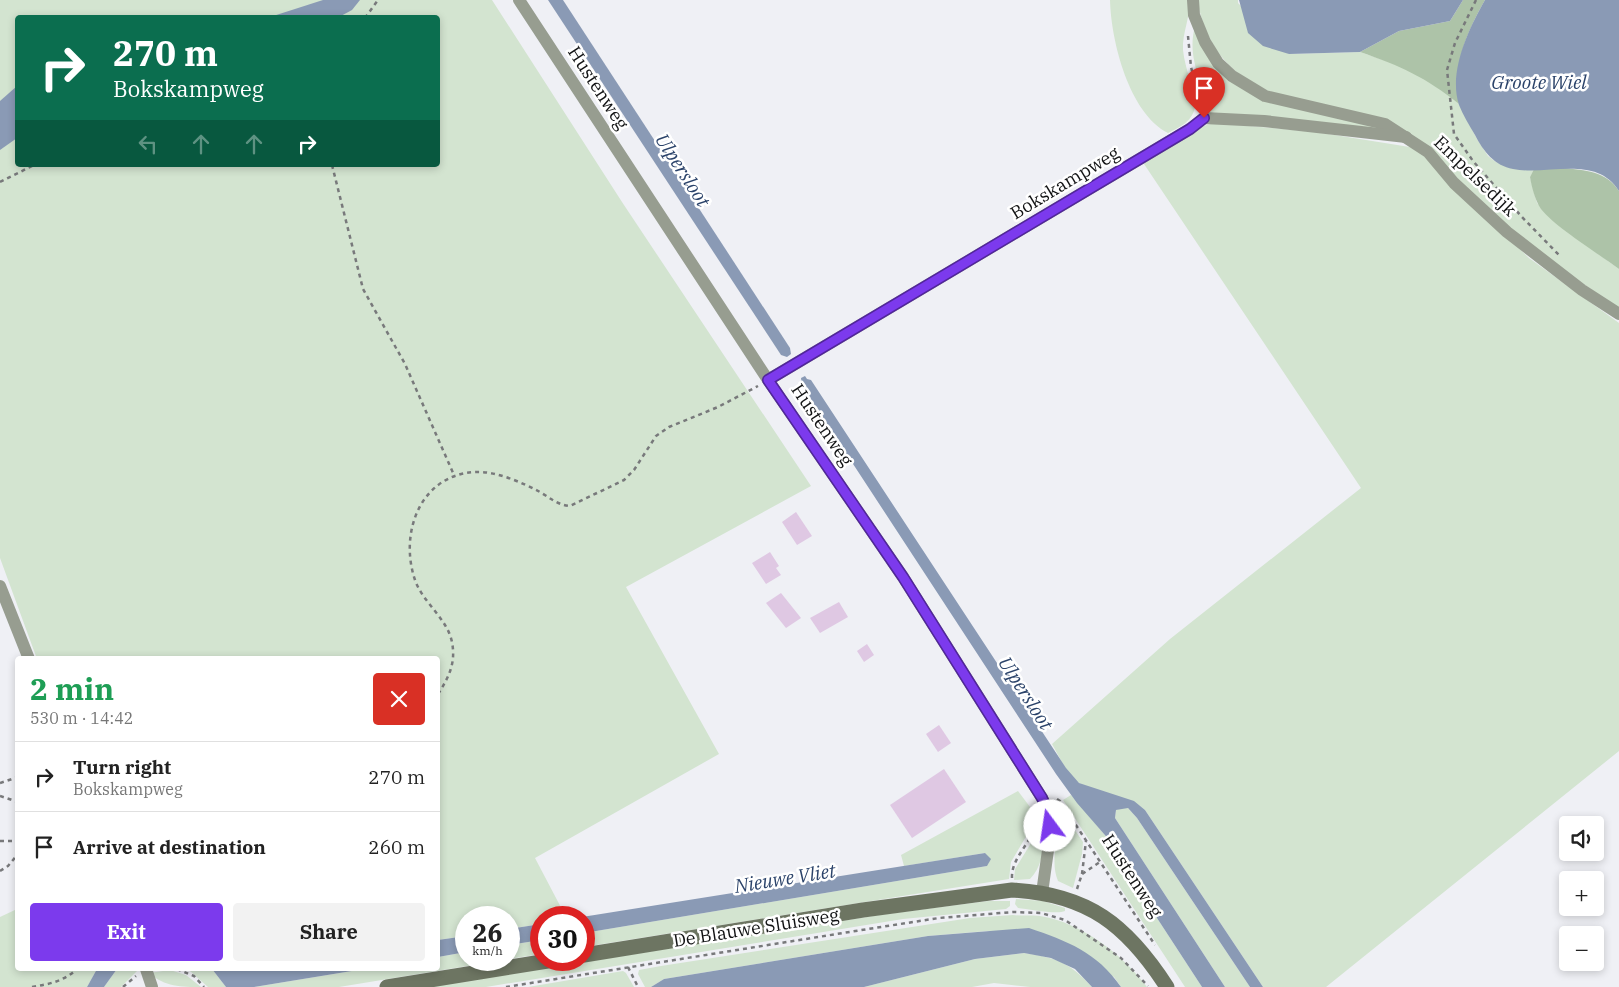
<!DOCTYPE html>
<html lang="en">
<head>
<meta charset="utf-8">
<style>
  :root { --surface:#fff; --page:#f2f2f2; --text:#222; --muted:#767676; --line:#e0e0e0; --accent:#7c3aed }
  body { margin:0; font-family:"IBM Plex Serif",serif; background:var(--page); color:var(--text); height:100vh; display:flex; flex-direction:column; font-size:19px; white-space:nowrap }
  * { box-sizing:border-box; margin:0 }
  p { font-size:16px; color:var(--muted) }
  .icon { flex:none; width:28px; height:28px; fill:none; stroke:currentColor; stroke-width:2; stroke-linecap:round; stroke-linejoin:round }
  .map { position:relative; flex:1; overflow:hidden }
  .sheet { position:absolute; left:15px; top:656px; width:425px; height:315px; display:flex; flex-direction:column; background:var(--surface); border-radius:5px; box-shadow:0 2px 8px #0003 }
  .sheet>* { flex:none }
  .guide { position:absolute; left:15px; top:15px; width:425px; height:152px; border-radius:5px; box-shadow:0 2px 8px #0003; background:#0b6e4f; color:#fff; overflow:hidden }
  .tools { position:absolute; left:1559px; top:816px; display:grid; gap:10px }
  .tools a { display:grid; place-items:center; width:45px; height:45px; border-radius:5px; background:var(--surface); box-shadow:0 2px 8px #0003; font-size:25px }
  .speed { position:absolute; left:455px; top:906px; display:flex; gap:10px; font-size:25px; font-weight:700; text-align:center }
  .speed>* { display:grid; place-content:center; width:65px; height:65px; border-radius:50%; background:var(--surface); box-shadow:0 2px 8px #0003; line-height:1 }
  .speed small { font-size:12px; font-weight:400 }
  .speed .limit { border:8px solid #d22; background:#fff; color:#111 }
  .pin { position:absolute; display:grid; place-items:center; width:42px; height:42px; color:#fff; margin:-51px -21px; border-radius:50% 50% 50% 0; rotate:-45deg; box-shadow:0 0 5px #0007 }
  .pin .icon { rotate:45deg }
  .me { position:absolute; width:55px; margin:-28px; rotate:346deg; stroke-linejoin:round; filter:drop-shadow(0 0 4px #0008) }
  .turn { display:flex; align-items:center; gap:18px; height:105px; padding:0 15px; font-size:22px }
  .turn .icon { width:65px; height:65px; stroke-width:2.5 }
  .turn b { display:block; font-size:35px; line-height:42px }
  .lanes { display:flex; align-items:center; height:48px; padding:0 15px; background:#0003; justify-content:center; gap:25px; direction:ltr }
  .lanes .off { opacity:.35 }
  .round { display:grid; place-items:center; flex:none; width:52px; height:52px; border-radius:5px; background:var(--page) }
  .head { display:flex; align-items:center; justify-content:space-between; height:85px; padding:0 15px }
  h1 { font-size:30px; font-weight:800; line-height:38px; color:#1e9e55 }
  .action { display:flex; gap:10px; margin-top:auto; padding:10px 15px }
  .action a { flex:1; height:58px; border-radius:5px; background:var(--accent); color:#fff; font-size:20px; font-weight:800; line-height:58px; text-align:center }
  .action a+a { background:var(--page); color:var(--text) }
  ul { padding:0; list-style:none }
  li { display:flex; align-items:center; gap:15px; height:70px; padding:0 15px; border-top:1px solid var(--line) }
  li div { flex:1 }
  li b { display:block; font-size:19px }
  li em { font-style:normal }
  .map>svg:first-child { display:block }
  .green { fill:#d3e4d0; fill-rule:evenodd }
  .forest { fill:#adc3a8 }
  .water { fill:#8a9ab5 }
  .building { fill:#dfc8e3 }
  .lines { fill:none; stroke-linecap:round; stroke-linejoin:round }
  .path { stroke:#78797b; stroke-width:2.5; stroke-dasharray:4 4; stroke-linecap:butt }
  .street { stroke:#979d90; stroke-width:12 }
  .secondary { stroke:#6d7562; stroke-width:15 }
  .route-casing { stroke:#51269a; stroke-width:12 }
  .route { stroke:#7c3aed; stroke-width:9 }
  .labels { text-anchor:middle; stroke-width:5; stroke-linejoin:round; paint-order:stroke }
  .street-label { font-size:18px; fill:#111213; stroke:#fff }
  .water-label { font-size:19px; font-style:italic; fill:#2b436a; stroke:#fff }
</style>
</head>
<body>
<div class="map">
<svg width="1619" height="987" viewBox="0 0 1619 987">
  <rect width="100%" height="100%" fill="#eff0f5"/>
  <g class="green">
    <path d="M 0,0 L 492,0 L 622,202 L 811,486 L 626,587 L 719,754 L 535,858 L 566,917 L 541,918 L 541,924 L 509,929 L 509,918 L 466,918 L 466,936 L 438,940 L 438,659 L 37,659 L 0,558 ZM 18,18 L 438,18 L 438,165 L 18,165 Z"/>
    <path d="M 1110,0 L 1189,0 C 1191,17 1182,32 1183,50 C 1185,69 1194,88 1195,107 C 1192,122 1180,127 1168,133 C 1129,113 1111,41 1110,0 Z"/>
    <path d="M 1197,0 L 1238,0 L 1238,3 L 1289,54 L 1360,52 L 1401,66 L 1433,82 L 1459,104 L 1477,139 L 1488,156 L 1496,162 L 1526,170 L 1534,169 L 1530,177 L 1537,203 L 1563,228 L 1619,269 L 1619,308 C 1571,277 1525,242 1483,204 C 1452,177 1430,142 1393,124 L 1268,91 C 1226,72 1206,44 1197,0 Z"/>
    <path d="M 1195,26 L 1229,79 L 1383,130 L 1206,113 C 1204,81 1186,60 1195,26 Z"/>
    <path d="M 1217,123 L 1316,132 L 1416,148 L 1529,258 L 1619,323 L 1619,751 L 1326,987 L 1263,987 L 1145,810 C 1125,793 1100,796 1079,783 C 1067,775 1059,756 1052,744 L 1170,639 L 1361,488 L 1142,161 C 1162,148 1193,125 1217,123 Z"/>
    <path d="M 1018,791 L 1030,807 L 1034,823 L 1011,862 L 1009,879 L 584,947 L 584,933 L 987,866 L 985,853 L 904,866 L 901,855 Z"/>
    <path d="M 1071,795 L 1111,842 L 1112,849 L 1202,987 L 1185,987 L 1063,800 Z"/>
    <path d="M 1053,802 L 1058,805 L 1083,842 L 1082,854 L 1073,888 L 1058,881 C 1048,856 1064,828 1053,802 Z"/>
    <path d="M 1121,808 L 1128,808 L 1137,818 L 1250,987 L 1225,987 L 1115,818 L 1116,810 Z"/>
    <path d="M 1042,811 C 1046,832 1046,863 1030,879 L 1014,880 L 1015,869 L 1036,835 Z"/>
    <path d="M 1016,899 L 1043,901 L 1065,908 L 1065,911 C 1057,915 1029,909 1018,908 L 1015,904 Z"/>
    <path d="M 988,901 L 1010,901 L 1010,906 L 1006,909 L 903,919 L 486,987 L 428,987 L 879,915 Z"/>
    <path d="M 17,909 L 18,969 L 97,969 L 87,987 L 0,987 L 0,917 Z"/>
    <path d="M 1013,915 C 1022,916 1031,915 1040,916 C 1081,922 1123,955 1147,987 L 1121,987 L 1114,977 L 988,931 L 928,936 L 664,979 L 651,987 L 645,987 L 638,974 L 639,970 L 661,966 L 970,918 Z"/>
    <path d="M 541,940 L 541,954 L 509,959 L 509,945 Z"/>
    <path d="M 466,952 L 466,960 L 504,960 L 339,987 L 254,987 L 364,969 L 438,969 L 438,957 Z"/>
    <path d="M 1024,953 C 1057,958 1069,962 1092,987 L 1030,987 L 994,983 L 972,987 L 864,987 L 975,959 Z"/>
    <path d="M 117,969 L 139,969 L 121,987 L 104,987 Z"/>
    <path d="M 184,969 L 212,969 L 226,987 L 208,987 L 190,971 Z"/>
    <path d="M 170,970 L 186,975 L 201,987 C 181,987 165,987 149,973 Z"/>
    <path d="M 623,971 L 626,973 L 634,987 L 528,987 Z"/>
  </g>
  <g class="forest">
    <path d="M 1463,0 L 1485,0 C 1466,34 1453,64 1459,104 C 1425,77 1401,66 1360,52 L 1399,31 L 1450,21 Z"/>
    <path d="M 1563,168 C 1585,170 1606,171 1619,191 L 1619,269 C 1599,254 1555,227 1541,209 C 1535,200 1532,188 1530,177 L 1534,169 Z"/>
  </g>
  <g class="water">
    <path d="M 323,0 L 360,0 L 352,10 L 339,17 L 270,17 Z"/>
    <path d="M 548,0 L 563,0 L 790,348 L 791,354 L 787,357 L 781,355 Z"/>
    <path d="M 1239,0 L 1463,0 L 1450,21 L 1399,31 L 1360,52 L 1289,54 L 1263,46 L 1248,33 Z"/>
    <path d="M 1485,0 L 1619,0 L 1619,191 C 1596,154 1548,176 1513,169 C 1495,166 1483,151 1475,135 C 1469,125 1463,115 1459,105 C 1448,72 1469,28 1485,0 Z"/>
    <path d="M 17,86 L 17,138 L 0,150 L 0,101 Z"/>
    <path d="M 805,376 L 807,379 L 811,380 L 1066,768 L 1079,783 L 1134,801 L 1145,810 L 1263,987 L 1250,987 L 1137,818 L 1128,808 L 1116,810 L 1115,818 L 1225,987 L 1202,987 L 1112,849 L 1111,842 L 1077,803 L 1056,774 L 802,386 L 801,378 Z"/>
    <path d="M 985,853 L 991,859 L 987,866 L 584,933 L 582,917 Z"/>
    <path d="M 541,924 L 541,940 L 509,945 L 509,929 Z"/>
    <path d="M 1029,928 C 1067,941 1097,952 1121,987 L 1092,987 L 1075,969 L 1051,958 L 1024,953 L 975,959 L 864,987 L 651,987 L 664,979 L 928,936 Z"/>
    <path d="M 466,936 L 466,952 L 438,957 L 438,940 Z"/>
    <path d="M 97,969 L 117,969 L 104,987 L 87,987 Z"/>
    <path d="M 212,969 L 364,969 L 254,987 L 226,987 Z"/>
  </g>
  <g class="building">
    <path d="M 796,512 L 812,536 L 797,545 L 782,522 Z"/>
    <path d="M 770,552 L 779,566 L 776,568 L 781,575 L 766,584 L 752,563 Z"/>
    <path d="M 781,593 L 801,618 L 786,628 L 766,603 Z"/>
    <path d="M 839,602 L 848,617 L 820,633 L 810,618 Z"/>
    <path d="M 867,644 L 874,655 L 864,662 L 857,651 Z"/>
    <path d="M 939,725 L 951,743 L 938,752 L 926,734 Z"/>
    <path d="M 944,769 L 966,802 L 912,838 L 890,805 Z"/>
  </g>
  <g class="lines">
    <g class="path">
      <path d="M 1476,0 L 1455,43 L 1447,70 L 1454,134 L 1473,161 L 1521,216 L 1559,255"/>
      <path d="M 365,18 L 378,0"/>
      <path d="M 1188,36 L 1191,67 L 1201,107"/>
      <path d="M 332,165 L 363,289 L 405,364 L 454,475"/>
      <path d="M 0,182 L 34,165"/>
      <path d="M 438,694 C 449,677 456,663 452,642 C 447,618 423,603 415,580 C 399,533 420,475 475,472 C 496,471 521,482 540,492 C 550,498 558,505 570,506 L 624,480 L 634,470 L 656,436 L 669,427 L 718,407 L 758,386"/>
      <path d="M 0,783 L 18,777"/>
      <path d="M 0,796 L 18,802"/>
      <path d="M 1057,799 L 1060,801 L 1155,945"/>
      <path d="M 0,841 L 18,841"/>
      <path d="M 0,871 L 8,866 L 18,854"/>
      <path d="M 1082,874 L 1086,841"/>
      <path d="M 1012,878 C 1011,858 1032,842 1037,823"/>
      <path d="M 1077,889 L 1082,874 L 1100,862"/>
      <path d="M 628,967 L 638,987"/>
      <path d="M 177,969 L 194,976 L 204,987"/>
      <path d="M 32,987 C 50,984 64,981 77,969"/>
      <path d="M 123,987 L 136,976"/>
      <path d="M 506,987 L 868,929 L 939,918 L 1013,912 L 1041,913 L 1065,920 L 1121,958 L 1148,986"/>
    </g>
    <g class="street">
      <path d="M 519,0 L 768,380 L 903,577 L 1042,798 L 1050,816 L 1050,836 L 1042,893"/>
      <path d="M 1193,0 L 1194,15 L 1205,42 L 1218,63 L 1232,76 L 1265,96 L 1385,124 L 1428,152 L 1454,183 L 1507,232 L 1582,290 L 1619,314"/>
      <path d="M 768,380 L 1190,129 L 1204,118 L 1264,121 L 1406,137"/>
      <path d="M 0,586 L 29,659"/>
      <path d="M 146,969 L 152,987"/>
    </g>
    <g class="secondary">
      <path d="M 584,955 L 863,910 L 1012,890 C 1088,894 1127,925 1167,987"/>
      <path d="M 387,987 L 554,960"/>
    </g>
  </g>
  <g class="lines">
    <defs>
      <path id="route" d="M 1050,826 L 1050,816 L 1042,798 L 903,577 L 768,380 L 1190,129 L 1204,118"/>
    </defs>
    <use href="#route" class="route-casing"/>
    <use href="#route" class="route"/>
  </g>
  <g class="labels">
    <g class="street-label">
      <text transform="translate(598 88) rotate(57)" y="6">Hustenweg</text>
      <text transform="translate(1475 176) rotate(44)" y="6">Empelsedijk</text>
      <text transform="translate(1065 183) rotate(-31)" y="6">Bokskampweg</text>
      <text transform="translate(822 425) rotate(56)" y="6">Hustenweg</text>
      <text transform="translate(1132 876) rotate(57)" y="6">Hustenweg</text>
      <text transform="translate(756 928) rotate(-9)" y="6">De Blauwe Sluisweg</text>
    </g>
    <g class="water-label">
      <text x="1539" y="89">Groote Wiel</text>
      <text transform="translate(683 170) rotate(57)" y="7">Ulpersloot</text>
      <text transform="translate(1026 693) rotate(57)" y="7">Ulpersloot</text>
      <text transform="translate(785 878) rotate(-9)" y="7">Nieuwe Vliet</text>
    </g>
  </g>
</svg>
<div class="tools">
<a><svg class="icon" aria-label="sound" viewBox="0 0 24 24"><path d="M4 9h4l5-4v14l-5-4H4zM17 9q2 3 0 6"/></svg></a>
<a>+</a>
<a>−</a>
</div>
<div class="speed"><div>26<small>km/h</small></div><div class="limit">30</div></div>
<div class="pin" style="left:1204px;top:118px;background:#d93025"><svg class="icon" aria-label="arrive" viewBox="0 0 24 24"><path d="M6 21V4h12l-3 4 3 4H6"/></svg></div>
<svg class="me" style="left:1050px;top:826px" viewBox="-20 -20 40 40"><circle r="19" fill="#fff"/><path d="M0-13L10 11 0 6-10 11z" fill="#7c3aed"/></svg>
<div class="guide">
<div class="turn"><svg class="icon" aria-label="right" viewBox="0 0 24 24"><path d="M7 20v-9h11M14 6l5 5-5 5"/></svg><div><b>270 m</b>Bokskampweg</div></div>
<div class="lanes"><svg class="icon off" aria-label="left" viewBox="0 0 24 24"><path d="M17 20v-9H6M10 6l-5 5 5 5"/></svg><svg class="icon off" aria-label="ahead" viewBox="0 0 24 24"><path d="M12 20V5M6 11l6-6 6 6"/></svg><svg class="icon off" aria-label="ahead" viewBox="0 0 24 24"><path d="M12 20V5M6 11l6-6 6 6"/></svg><svg class="icon" aria-label="right" viewBox="0 0 24 24"><path d="M7 20v-9h11M14 6l5 5-5 5"/></svg></div>
</div>
<section class="sheet">
<div class="head"><div><h1>2 min</h1><p>530 m · 14:42</p></div><a class="round" style="background:#d93025;color:#fff"><svg class="icon" aria-label="close" viewBox="0 0 24 24"><path d="M6 6l12 12M18 6L6 18"/></svg></a></div>
<ul>
<li><svg class="icon" aria-label="right" viewBox="0 0 24 24"><path d="M7 20v-9h11M14 6l5 5-5 5"/></svg><div><b>Turn right</b><p>Bokskampweg</p></div><em>270 m</em></li>
<li><svg class="icon" aria-label="arrive" viewBox="0 0 24 24"><path d="M6 21V4h12l-3 4 3 4H6"/></svg><div><b>Arrive at destination</b></div><em>260 m</em></li>
</ul>
<div class="action"><a>Exit</a><a>Share</a></div>
</section>
</div>
</body>
</html>
